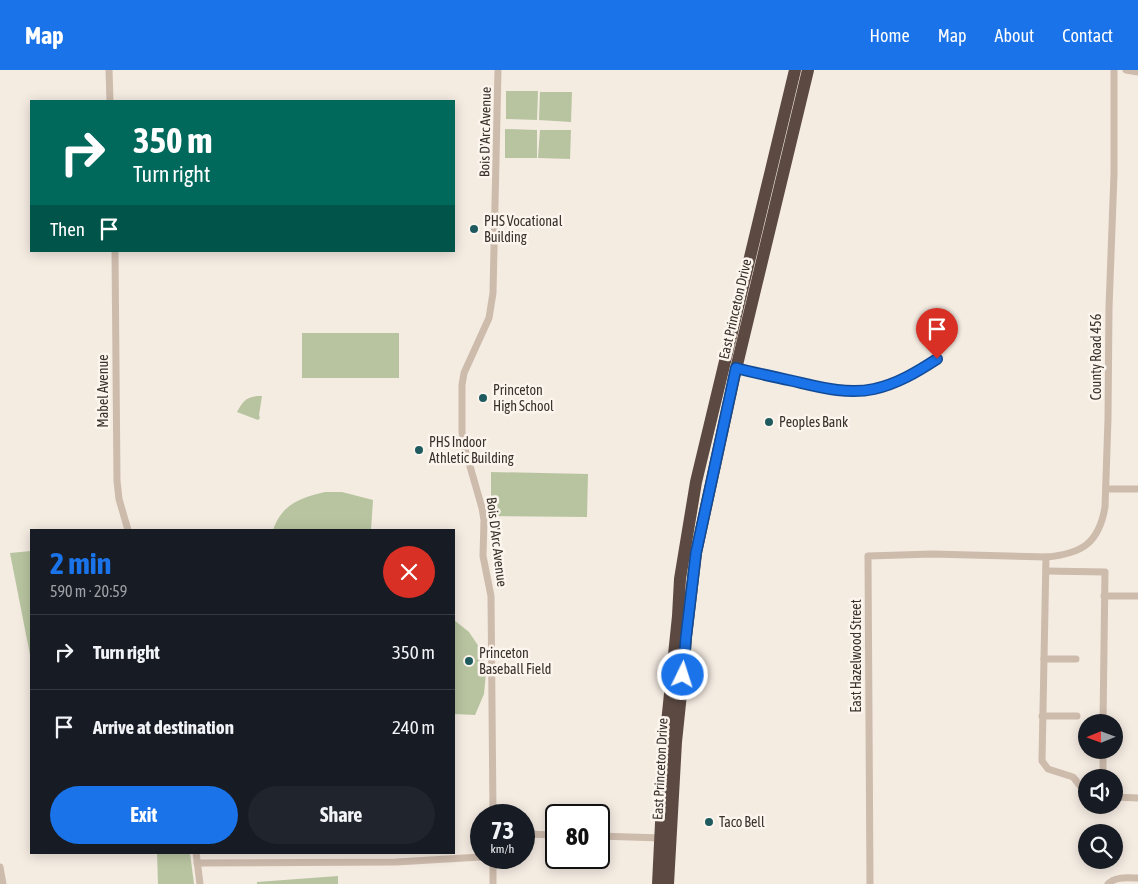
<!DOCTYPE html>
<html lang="en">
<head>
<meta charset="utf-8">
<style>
  :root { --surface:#171b24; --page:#20242c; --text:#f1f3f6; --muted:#9ea1a6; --line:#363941; --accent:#1a73e8 }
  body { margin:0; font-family:"Asap Condensed",sans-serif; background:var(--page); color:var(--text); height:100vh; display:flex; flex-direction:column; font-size:19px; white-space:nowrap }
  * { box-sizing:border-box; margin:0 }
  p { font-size:16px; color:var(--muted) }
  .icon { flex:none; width:28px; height:28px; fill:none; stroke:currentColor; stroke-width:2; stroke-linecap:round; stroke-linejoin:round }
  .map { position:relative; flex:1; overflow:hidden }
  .side { position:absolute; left:30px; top:459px; width:425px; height:325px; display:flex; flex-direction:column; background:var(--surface); border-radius:0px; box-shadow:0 2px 12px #0003 }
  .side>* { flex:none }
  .banner { position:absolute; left:30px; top:30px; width:425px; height:152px; border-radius:0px; box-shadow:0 2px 12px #0003; background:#00695c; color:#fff; overflow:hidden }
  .needle { width:32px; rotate:269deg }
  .controls { position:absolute; left:1078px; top:644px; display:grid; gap:10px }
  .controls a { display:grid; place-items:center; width:45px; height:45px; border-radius:50%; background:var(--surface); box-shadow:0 2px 12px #0003; font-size:25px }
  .speed { position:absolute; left:470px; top:734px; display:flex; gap:10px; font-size:25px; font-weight:700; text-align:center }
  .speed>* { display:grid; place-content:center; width:65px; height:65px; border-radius:50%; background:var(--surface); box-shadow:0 2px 12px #0003; line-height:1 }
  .speed small { font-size:12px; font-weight:400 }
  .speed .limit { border:2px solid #111; border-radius:8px; background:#fff; color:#111 }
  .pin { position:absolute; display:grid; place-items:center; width:42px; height:42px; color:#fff; margin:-51px -21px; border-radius:50% 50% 50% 0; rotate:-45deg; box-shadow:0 0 5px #0007 }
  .pin .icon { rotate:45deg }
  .me { position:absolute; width:55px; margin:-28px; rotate:4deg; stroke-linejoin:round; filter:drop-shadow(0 0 4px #0008) }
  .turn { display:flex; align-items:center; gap:18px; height:105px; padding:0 20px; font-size:22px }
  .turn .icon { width:65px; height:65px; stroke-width:2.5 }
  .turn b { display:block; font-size:35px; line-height:42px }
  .then { display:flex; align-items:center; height:48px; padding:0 20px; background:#0003; gap:10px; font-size:19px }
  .round { display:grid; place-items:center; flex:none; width:52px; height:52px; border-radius:26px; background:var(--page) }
  .overview { display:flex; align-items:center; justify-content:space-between; height:85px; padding:0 20px }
  h1 { font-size:30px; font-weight:700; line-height:38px; color:var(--accent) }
  .action { display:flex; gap:10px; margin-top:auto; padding:10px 20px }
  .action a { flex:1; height:58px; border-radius:30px; background:var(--accent); color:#fff; font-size:20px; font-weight:700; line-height:58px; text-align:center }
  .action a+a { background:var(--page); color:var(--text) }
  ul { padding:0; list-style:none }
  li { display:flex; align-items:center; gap:15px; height:75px; padding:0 20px; border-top:1px solid var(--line) }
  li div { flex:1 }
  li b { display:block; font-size:19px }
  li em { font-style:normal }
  header { display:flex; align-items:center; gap:30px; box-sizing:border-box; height:70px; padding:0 25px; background:var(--accent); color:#fff }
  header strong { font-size:24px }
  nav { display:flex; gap:28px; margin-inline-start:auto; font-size:18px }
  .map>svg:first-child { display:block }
  .green { fill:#b8c4a0 }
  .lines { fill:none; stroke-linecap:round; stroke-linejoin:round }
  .street { stroke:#cdbbac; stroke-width:7 }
  .highway { stroke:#5c4a42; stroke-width:12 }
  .route-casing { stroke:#114b97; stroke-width:12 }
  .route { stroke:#1a73e8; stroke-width:9 }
  .poi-dot { fill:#1f5a5e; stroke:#fbf5ee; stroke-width:2 }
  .labels { text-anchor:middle; stroke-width:5; stroke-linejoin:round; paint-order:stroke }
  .street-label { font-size:14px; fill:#3b302b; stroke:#fbf5ee }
  .poi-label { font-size:14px; fill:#3b302b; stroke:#fbf5ee; text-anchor:start }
</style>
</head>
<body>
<header>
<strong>Map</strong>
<nav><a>Home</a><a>Map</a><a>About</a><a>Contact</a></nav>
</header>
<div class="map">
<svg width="1138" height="814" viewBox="0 0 1138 814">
  <rect width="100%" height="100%" fill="#f4ebe1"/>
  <g class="green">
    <path d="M 506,21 L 538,21 L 537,50 L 506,49 Z"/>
    <path d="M 540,22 L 572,22 L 571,52 L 539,50 Z"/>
    <path d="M 505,59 L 537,60 L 537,88 L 505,88 Z"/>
    <path d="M 540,60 L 571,60 L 570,89 L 538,88 Z"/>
    <rect x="302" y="263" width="97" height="45"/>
    <path d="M 257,326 L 262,326 L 259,345 L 260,348 L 258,350 L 237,342 C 243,331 245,328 257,326 Z"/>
    <path d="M 491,402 L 588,404 L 587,447 L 491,446 Z"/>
    <path d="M 325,422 L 342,422 L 373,430 L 371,460 L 273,460 C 282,434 300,428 325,422 Z"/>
    <path d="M 31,481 L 31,590 L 10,483 Z"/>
    <path d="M 454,550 L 469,562 L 481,580 L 486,602 L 484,624 L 475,645 L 454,644 Z"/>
    <path d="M 157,783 L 190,783 L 194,814 L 158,814 Z"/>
    <path d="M 338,806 L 338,814 L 257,814 L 257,812 Z"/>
  </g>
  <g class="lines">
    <g class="street">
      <path d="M 109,0 L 110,31"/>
      <path d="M 1126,0 L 1138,2"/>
      <path d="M 115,181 L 117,411 L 119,429 L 128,460"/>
      <path d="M 734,298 C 753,302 772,306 790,311 C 818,317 846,325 874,319 C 897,314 917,302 937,289"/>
      <path d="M 1106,419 L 1138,419"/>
      <path d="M 1046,487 L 1042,691 L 1048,699 L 1073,707 L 1086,723"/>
      <path d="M 1046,501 L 1105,502 L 1103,652"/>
      <path d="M 1104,526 L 1138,526"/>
      <path d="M 1044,589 L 1076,589"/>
      <path d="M 1042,646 L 1077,646"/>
      <path d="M 1103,708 L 1103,680"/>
      <path d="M 1114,727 L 1138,728"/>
      <path d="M 493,745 L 491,526 L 483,486 L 484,450 L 482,438 L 463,372 L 462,361 L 462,315 L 464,303 L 489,248 L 493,223 L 498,0"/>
      <path d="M 524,764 L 556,765"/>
      <path d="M 599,766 L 661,768"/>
      <path d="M 196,782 L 200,814"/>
      <path d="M 493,788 L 493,814"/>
      <path d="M 197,793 L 396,792 L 481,787"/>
      <path d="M 0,797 L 3,814"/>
      <path d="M 870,814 L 868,486 L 932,484 L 1046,487 C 1082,484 1099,473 1105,437 L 1108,349 L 1109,238 L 1114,104 L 1114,0"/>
      <path d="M 1108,814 C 1116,806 1128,808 1138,808"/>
    </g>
    <g class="highway">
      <path d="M 658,814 L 665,672 L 678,546 L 680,509 L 696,412 L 795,0"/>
      <path d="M 668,814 L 676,672 L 683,605 L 686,567 L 696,483 L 736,299 L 808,0"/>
    </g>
  </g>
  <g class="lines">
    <defs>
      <path id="route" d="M 683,605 L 686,567 L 696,483 L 736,298 C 755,303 774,307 793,311 C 819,317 847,325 874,319 C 897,314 917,302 937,289"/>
    </defs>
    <use href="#route" class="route-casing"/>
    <use href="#route" class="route"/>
  </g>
  <g class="poi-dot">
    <circle cx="474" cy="159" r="5"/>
    <circle cx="483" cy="328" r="5"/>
    <circle cx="769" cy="352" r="5"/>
    <circle cx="419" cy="380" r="5"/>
    <circle cx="469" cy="591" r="5"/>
    <circle cx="709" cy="752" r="5"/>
  </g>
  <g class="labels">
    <g class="street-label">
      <text transform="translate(485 62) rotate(-89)" y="5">Bois D'Arc Avenue</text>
      <text transform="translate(735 239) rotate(-77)" y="5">East Princeton Drive</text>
      <text transform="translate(1096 287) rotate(-90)" y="5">County Road 456</text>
      <text transform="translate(103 321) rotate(-90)" y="5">Mabel Avenue</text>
      <text transform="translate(497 472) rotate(83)" y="5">Bois D'Arc Avenue</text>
      <text transform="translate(856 586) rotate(-90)" y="5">East Hazelwood Street</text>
      <text transform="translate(660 699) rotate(-87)" y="5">East Princeton Drive</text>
    </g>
    <g class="poi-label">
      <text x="484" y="156">PHS Vocational<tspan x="484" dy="16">Building</tspan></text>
      <text x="493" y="325">Princeton<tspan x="493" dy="16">High School</tspan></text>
      <text x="779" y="357">Peoples Bank</text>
      <text x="429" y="377">PHS Indoor<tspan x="429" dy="16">Athletic Building</tspan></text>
      <text x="479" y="588">Princeton<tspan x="479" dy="16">Baseball Field</tspan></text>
      <text x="719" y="757">Taco Bell</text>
    </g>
  </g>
</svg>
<div class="controls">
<a><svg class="needle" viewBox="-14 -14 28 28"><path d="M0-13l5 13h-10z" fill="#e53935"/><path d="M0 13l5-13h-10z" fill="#9ea1a6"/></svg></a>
<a><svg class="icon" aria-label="sound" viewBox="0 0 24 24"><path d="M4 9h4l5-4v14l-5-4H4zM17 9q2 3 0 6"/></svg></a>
<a><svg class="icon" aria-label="search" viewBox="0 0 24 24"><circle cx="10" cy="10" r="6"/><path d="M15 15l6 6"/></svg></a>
</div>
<div class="speed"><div>73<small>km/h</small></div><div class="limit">80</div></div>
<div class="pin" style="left:937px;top:289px;background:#d93025"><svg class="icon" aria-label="arrive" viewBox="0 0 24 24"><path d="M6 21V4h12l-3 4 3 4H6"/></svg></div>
<svg class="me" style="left:683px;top:605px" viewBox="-20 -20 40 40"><circle r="17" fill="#1a73e8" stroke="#fff" stroke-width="3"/><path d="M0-11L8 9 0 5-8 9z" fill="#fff"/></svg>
<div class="banner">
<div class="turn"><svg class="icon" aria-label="right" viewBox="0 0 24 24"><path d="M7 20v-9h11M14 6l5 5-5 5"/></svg><div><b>350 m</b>Turn right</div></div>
<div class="then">Then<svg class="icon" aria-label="arrive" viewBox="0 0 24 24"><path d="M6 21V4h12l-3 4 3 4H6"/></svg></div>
</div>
<section class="side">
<div class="overview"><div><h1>2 min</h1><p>590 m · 20:59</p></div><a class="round" style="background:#d93025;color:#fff"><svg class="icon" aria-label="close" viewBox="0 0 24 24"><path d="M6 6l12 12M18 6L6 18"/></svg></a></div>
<ul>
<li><svg class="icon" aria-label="right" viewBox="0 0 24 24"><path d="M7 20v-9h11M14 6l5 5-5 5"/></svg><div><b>Turn right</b></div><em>350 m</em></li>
<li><svg class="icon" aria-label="arrive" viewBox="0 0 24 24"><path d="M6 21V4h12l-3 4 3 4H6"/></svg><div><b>Arrive at destination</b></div><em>240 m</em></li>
</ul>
<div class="action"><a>Exit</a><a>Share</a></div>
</section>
</div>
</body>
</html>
